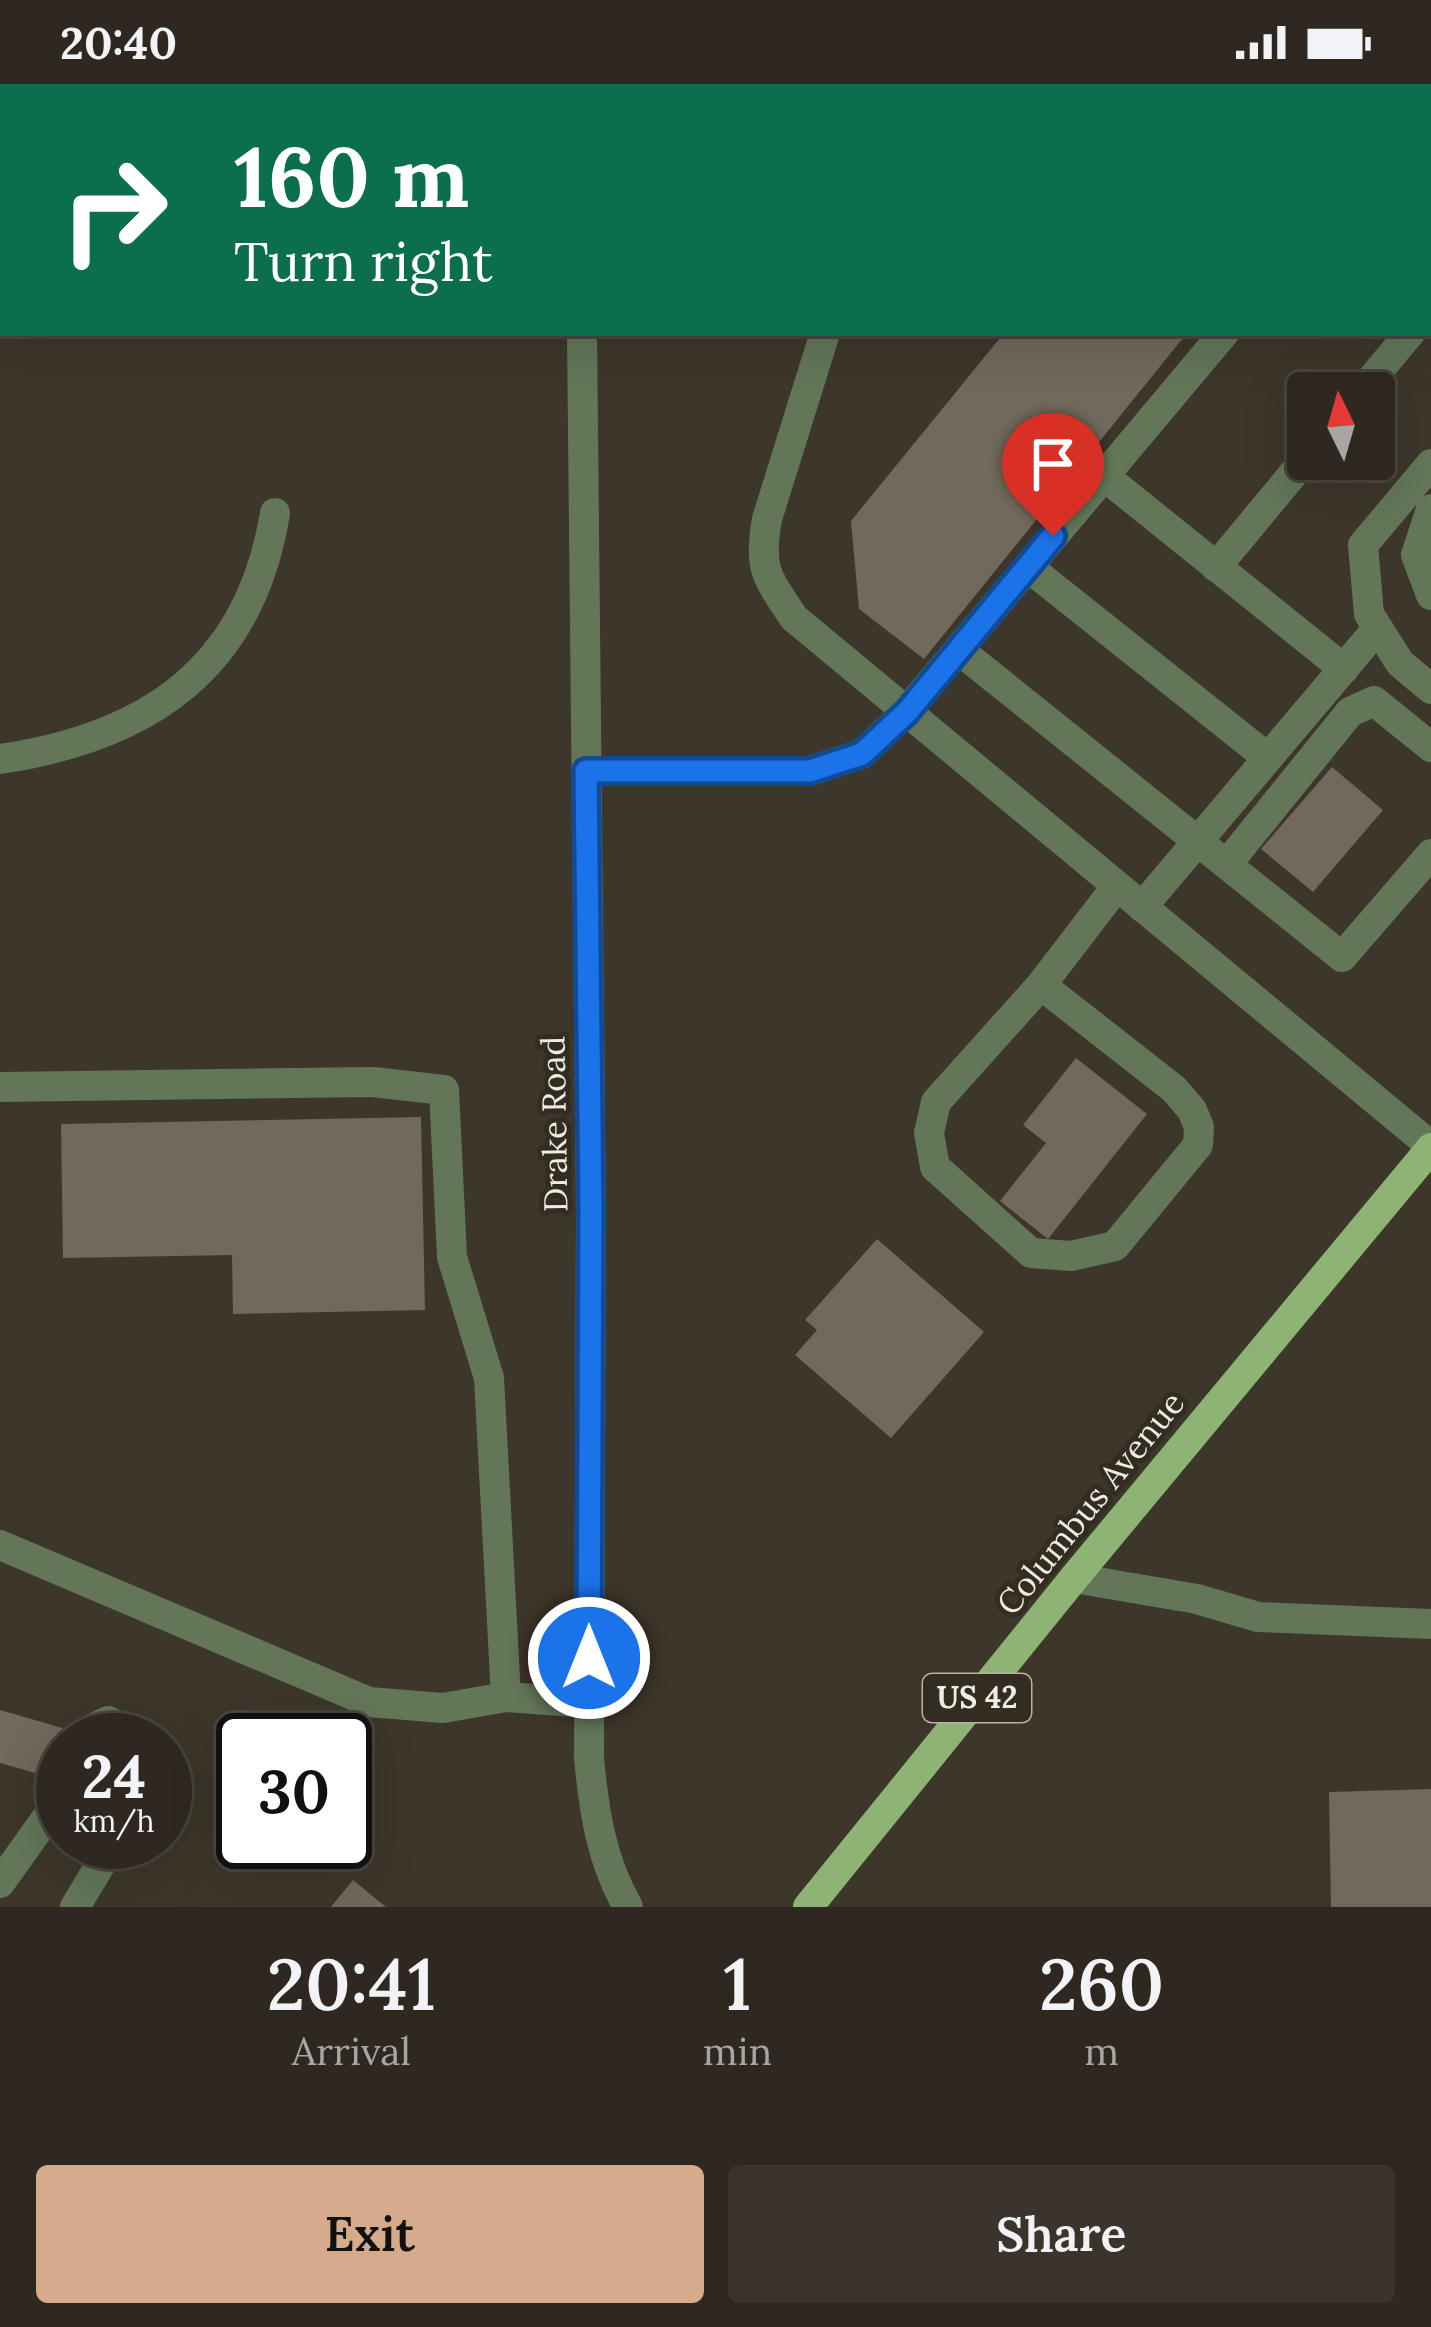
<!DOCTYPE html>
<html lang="en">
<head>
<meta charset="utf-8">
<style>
  :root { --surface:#2e2820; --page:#3a342d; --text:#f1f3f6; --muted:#a7a6a5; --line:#49443e; --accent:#d6ab8b }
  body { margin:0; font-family:Lora,serif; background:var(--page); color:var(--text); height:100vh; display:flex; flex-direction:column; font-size:45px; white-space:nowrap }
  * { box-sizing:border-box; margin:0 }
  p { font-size:39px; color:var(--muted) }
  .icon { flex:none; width:66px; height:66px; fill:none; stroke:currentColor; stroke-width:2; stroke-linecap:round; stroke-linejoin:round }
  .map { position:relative; height:1823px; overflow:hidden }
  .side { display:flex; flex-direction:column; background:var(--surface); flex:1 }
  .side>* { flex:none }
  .top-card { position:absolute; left:0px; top:0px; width:1431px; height:252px; box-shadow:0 12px 48px #0002,0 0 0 3px var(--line); background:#0b6e4f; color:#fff; overflow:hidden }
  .needle { width:78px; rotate:355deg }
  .controls { position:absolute; left:1287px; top:288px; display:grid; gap:24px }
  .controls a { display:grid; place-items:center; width:108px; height:108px; border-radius:12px; background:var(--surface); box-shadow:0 12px 48px #0002,0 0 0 3px var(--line); font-size:60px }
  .speed { position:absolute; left:36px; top:1629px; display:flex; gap:24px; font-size:60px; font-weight:700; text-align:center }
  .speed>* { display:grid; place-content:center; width:156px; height:156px; border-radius:50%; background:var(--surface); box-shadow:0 12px 48px #0002,0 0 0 3px var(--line); line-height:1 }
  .speed small { font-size:30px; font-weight:400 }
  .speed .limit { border:6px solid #111; border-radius:18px; background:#fff; color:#111 }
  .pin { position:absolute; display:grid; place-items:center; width:102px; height:102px; color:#fff; margin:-123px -51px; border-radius:50% 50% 50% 0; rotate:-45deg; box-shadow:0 0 12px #0007 }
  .pin .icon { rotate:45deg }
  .me { position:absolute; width:132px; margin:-66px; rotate:0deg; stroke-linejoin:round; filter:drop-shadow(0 0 9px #0008) }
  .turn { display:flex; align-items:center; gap:42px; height:252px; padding:0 36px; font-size:54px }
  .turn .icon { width:156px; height:156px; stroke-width:2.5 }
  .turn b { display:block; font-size:84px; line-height:102px }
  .eta { display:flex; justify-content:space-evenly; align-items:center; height:204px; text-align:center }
  .eta b { font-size:72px; font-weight:600; line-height:84px }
  .action { display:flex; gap:24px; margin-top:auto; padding:24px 36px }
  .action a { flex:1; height:138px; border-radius:12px; background:var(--accent); color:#111; font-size:48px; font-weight:600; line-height:138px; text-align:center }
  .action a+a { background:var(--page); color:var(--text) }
  .status { display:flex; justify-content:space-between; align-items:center; height:84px; padding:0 60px; background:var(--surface); direction:ltr }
  .status svg { height:33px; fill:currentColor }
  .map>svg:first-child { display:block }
  .building { fill:#71695b }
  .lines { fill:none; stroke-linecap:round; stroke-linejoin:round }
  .minor { stroke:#637658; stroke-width:30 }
  .major { stroke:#8db475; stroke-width:30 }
  .route-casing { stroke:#114b97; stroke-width:30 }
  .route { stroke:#1a73e8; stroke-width:21 }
  .labels { text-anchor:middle; stroke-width:10; stroke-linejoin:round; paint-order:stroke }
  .shield { fill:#332c20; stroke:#b7b2a9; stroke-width:3 }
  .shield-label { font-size:30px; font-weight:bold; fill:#f0ebe4 }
  .street-label { font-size:33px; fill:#f0ebe4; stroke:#332c20 }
</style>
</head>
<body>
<div class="status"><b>20:40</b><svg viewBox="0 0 49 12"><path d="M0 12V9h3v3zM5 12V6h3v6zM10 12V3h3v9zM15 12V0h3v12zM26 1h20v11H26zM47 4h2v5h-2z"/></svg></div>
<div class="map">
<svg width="1431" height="1823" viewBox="0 0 1431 1823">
  <rect width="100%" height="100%" fill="#3d362a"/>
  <g class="building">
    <path d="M 1004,249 L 1187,249 L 924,575 L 859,525 L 851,437 Z"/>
    <path d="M 1332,683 L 1383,726 L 1313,808 L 1261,765 Z"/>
    <path d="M 1076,974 L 1147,1030 L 1048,1155 L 1000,1117 L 1046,1059 L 1023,1041 Z"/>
    <path d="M 421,1033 L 425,1226 L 233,1230 L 232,1171 L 63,1174 L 61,1040 Z"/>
    <path d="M 877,1155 L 984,1248 L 891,1354 L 795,1271 L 817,1246 L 805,1236 Z"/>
    <path d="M 0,1626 L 73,1647 L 71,1656 L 63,1656 L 63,1684 L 60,1696 L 0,1679 Z"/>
    <path d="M 1431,1705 L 1431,1823 L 1331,1823 L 1329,1708 Z"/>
    <path d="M 353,1796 L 386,1823 L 331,1823 Z"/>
  </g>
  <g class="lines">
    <g class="minor">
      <path d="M 579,0 L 579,3"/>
      <path d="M 846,3 L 849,0"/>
      <path d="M 1428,5 L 1431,1"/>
      <path d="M 1428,227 L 1431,224"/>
      <path d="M 582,249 L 591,1127 L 589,1674 C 594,1727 601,1776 628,1823"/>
      <path d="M 825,249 L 767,435 C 758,486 767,493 794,534 L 1431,1062"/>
      <path d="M 1360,309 L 1410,249"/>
      <path d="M 1431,380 L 1363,461 L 1369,530 L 1400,579 L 1431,605"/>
      <path d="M 1104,392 L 1344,585"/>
      <path d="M 1431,425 L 1416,471 L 1431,511"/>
      <path d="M 1028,483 L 1268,674"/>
      <path d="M 1216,483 L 1308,372"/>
      <path d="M 959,566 L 1342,873 L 1431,770"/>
      <path d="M 0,675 C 149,653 250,584 275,429"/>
      <path d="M 586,687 L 810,687 L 862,670 L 907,627 L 1224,249"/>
      <path d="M 1227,780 L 1350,628 L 1374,617 L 1431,663"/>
      <path d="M 1142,823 L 1377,545"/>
      <path d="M 1041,901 L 1174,1005 L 1192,1026 L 1199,1043 L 1198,1061 L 1115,1162 L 1071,1172 L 1031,1169 L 935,1083 L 929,1049 L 936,1018 L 1041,901 L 1117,802"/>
      <path d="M 0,1003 L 373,998 L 444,1006 L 452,1173 L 489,1294 L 506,1613"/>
      <path d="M 0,1461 L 369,1618 L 443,1624 L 506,1613 L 589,1619"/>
      <path d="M 1074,1494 L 1197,1515 L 1258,1533 L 1431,1540"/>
      <path d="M 89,1656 L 94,1644 L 108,1637 L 149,1656"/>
      <path d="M 0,1799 L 63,1711"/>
      <path d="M 75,1823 L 114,1758"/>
    </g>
    <path class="major" d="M 808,1823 L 1074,1494 L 1431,1064"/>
  </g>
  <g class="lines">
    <defs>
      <path id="route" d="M 589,1574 L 591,1127 L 586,687 L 810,687 L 862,670 L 907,628 L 1053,452"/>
    </defs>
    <use href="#route" class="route-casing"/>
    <use href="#route" class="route"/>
  </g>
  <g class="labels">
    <rect class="shield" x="923" y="1590" width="108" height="48" rx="9"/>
    <g class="shield-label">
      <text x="977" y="1624">US 42</text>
    </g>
    <g class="street-label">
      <text transform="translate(554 1040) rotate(-91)" y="12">Drake Road</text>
      <text transform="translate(1090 1419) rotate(-51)" y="12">Columbus Avenue</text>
    </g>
  </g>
</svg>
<div class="controls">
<a><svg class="needle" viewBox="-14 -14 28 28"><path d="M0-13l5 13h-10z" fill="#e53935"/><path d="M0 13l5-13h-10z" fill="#a7a6a5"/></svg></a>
</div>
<div class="speed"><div>24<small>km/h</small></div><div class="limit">30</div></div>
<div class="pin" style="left:1053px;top:452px;background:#d93025"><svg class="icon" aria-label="arrive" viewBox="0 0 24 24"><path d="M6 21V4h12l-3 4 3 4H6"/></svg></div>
<svg class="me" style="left:589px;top:1574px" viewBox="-20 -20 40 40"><circle r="17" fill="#1a73e8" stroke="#fff" stroke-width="3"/><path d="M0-11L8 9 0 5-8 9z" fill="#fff"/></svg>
<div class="top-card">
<div class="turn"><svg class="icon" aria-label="right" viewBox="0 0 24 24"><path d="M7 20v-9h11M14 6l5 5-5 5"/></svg><div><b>160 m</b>Turn right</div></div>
</div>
</div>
<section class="side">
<div class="eta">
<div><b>20:41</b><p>Arrival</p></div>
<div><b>1</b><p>min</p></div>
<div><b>260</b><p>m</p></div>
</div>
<div class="action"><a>Exit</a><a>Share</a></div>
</section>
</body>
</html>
